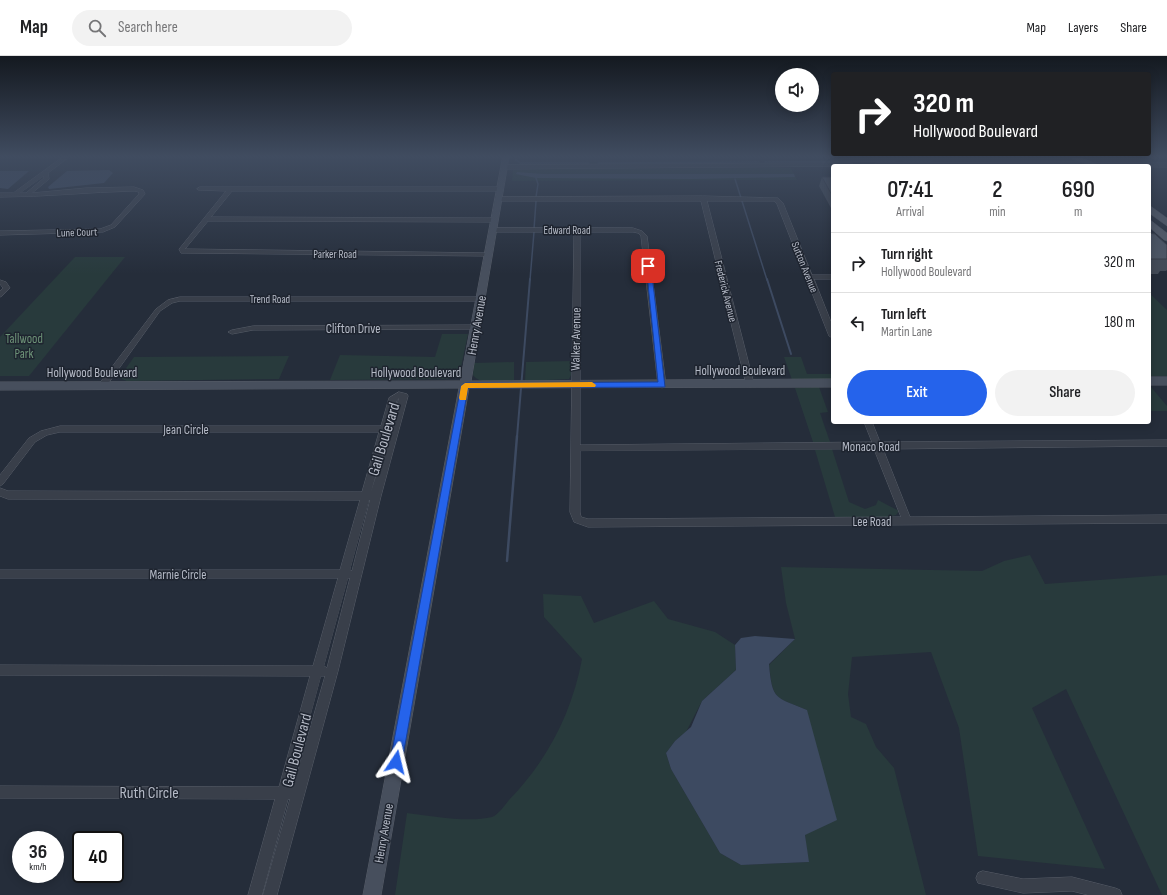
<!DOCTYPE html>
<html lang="en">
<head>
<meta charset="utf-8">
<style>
  :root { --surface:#fff; --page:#f2f2f2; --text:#202124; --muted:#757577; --line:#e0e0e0; --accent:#2563eb }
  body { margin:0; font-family:"Sofia Sans Condensed",sans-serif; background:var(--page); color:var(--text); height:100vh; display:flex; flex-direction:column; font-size:15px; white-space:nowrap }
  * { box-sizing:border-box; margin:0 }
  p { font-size:13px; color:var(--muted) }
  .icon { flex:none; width:22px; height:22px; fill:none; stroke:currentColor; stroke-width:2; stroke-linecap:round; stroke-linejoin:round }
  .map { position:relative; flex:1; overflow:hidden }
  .panel { position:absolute; left:831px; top:108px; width:320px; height:260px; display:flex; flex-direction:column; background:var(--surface); border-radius:4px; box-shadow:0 2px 10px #0003 }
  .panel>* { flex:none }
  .guide { position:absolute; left:831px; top:16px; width:320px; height:84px; border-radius:4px; box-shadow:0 2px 10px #0003; background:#202124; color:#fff; overflow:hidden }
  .tools { position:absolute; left:775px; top:12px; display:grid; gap:8px }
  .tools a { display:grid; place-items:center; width:44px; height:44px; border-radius:50%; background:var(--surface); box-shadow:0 2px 10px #0003; font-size:20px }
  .speed { position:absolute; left:12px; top:775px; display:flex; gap:8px; font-size:20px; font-weight:700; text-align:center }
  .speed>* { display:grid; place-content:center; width:52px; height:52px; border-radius:50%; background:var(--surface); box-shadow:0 2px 10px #0003; line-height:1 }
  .speed small { font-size:10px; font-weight:400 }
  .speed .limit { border:2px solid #111; border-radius:6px; background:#fff; color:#111 }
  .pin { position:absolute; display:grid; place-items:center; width:34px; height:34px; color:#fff; margin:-17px; border-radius:8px; box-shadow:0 2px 6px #0006 }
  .me { position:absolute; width:44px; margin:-22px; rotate:10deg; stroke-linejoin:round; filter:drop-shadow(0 0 3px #0008) }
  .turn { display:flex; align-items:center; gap:14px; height:84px; padding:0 16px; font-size:18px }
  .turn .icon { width:52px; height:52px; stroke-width:2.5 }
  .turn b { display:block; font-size:28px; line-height:34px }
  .eta { display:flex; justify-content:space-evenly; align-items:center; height:68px; text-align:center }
  .eta b { font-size:24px; font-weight:600; line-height:28px }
  .cta { display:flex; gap:8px; margin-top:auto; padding:8px 16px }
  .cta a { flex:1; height:46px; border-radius:24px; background:var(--accent); color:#fff; font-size:16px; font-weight:600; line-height:46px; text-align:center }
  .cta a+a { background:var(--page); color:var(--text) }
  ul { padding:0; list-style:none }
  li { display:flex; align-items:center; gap:12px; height:60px; padding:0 16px; border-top:1px solid var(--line) }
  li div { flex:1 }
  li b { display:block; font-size:15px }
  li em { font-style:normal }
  header { display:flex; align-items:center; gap:24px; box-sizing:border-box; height:56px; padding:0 20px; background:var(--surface); border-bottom:1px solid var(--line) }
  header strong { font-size:19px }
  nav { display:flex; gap:22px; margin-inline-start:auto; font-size:14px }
  .search { width:280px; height:36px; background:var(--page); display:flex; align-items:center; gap:10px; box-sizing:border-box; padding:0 14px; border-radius:22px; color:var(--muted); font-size:15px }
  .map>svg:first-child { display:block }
  .green { fill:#283a3c }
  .water { fill:#3d4a61 }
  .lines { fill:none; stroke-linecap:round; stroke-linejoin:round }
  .stream-far2 { stroke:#3d4a61; stroke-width:1.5 }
  .stream-far1 { stroke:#3d4a61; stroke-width:2 }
  .stream { stroke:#3d4a61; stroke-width:2.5 }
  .street-casing { stroke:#575d68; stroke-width:1 }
  .secondary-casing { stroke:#575d68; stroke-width:1 }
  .primary-casing { stroke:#424853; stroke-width:1 }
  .street { fill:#393f4a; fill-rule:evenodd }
  .secondary { fill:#474f5d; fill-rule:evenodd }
  .primary { fill:#575e6a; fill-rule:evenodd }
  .wall { fill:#434b57 }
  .building { fill:#4e5765; stroke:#373d47 }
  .route { fill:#2563eb; stroke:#184099 }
  .slow { fill:#f59e0b }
  .labels { text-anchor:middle; stroke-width:3; stroke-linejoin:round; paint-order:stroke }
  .far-street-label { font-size:11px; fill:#b5bac6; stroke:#1e242f }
  .street-label { font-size:13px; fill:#b5bac6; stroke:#1e242f }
  .park-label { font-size:13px; fill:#6e9478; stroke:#1e242f }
  .near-street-label { font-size:16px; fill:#b5bac6; stroke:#1e242f }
</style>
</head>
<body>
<header>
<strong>Map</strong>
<div class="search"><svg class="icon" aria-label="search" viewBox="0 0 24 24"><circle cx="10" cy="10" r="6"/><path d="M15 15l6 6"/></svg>Search here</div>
<nav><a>Map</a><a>Layers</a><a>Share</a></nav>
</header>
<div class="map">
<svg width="1167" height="839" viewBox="0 0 1167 839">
  <rect width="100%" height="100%" fill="#252d3a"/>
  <g class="green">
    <path d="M 791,112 L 797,124 L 512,125 L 513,113 Z"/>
    <path d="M 75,201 L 125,201 L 29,320 L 0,320 L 0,281 Z"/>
    <path d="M 1149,237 L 1167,254 L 1167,320 L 1149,320 Z"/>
    <path d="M 442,278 L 468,278 L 459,320 L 453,320 L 447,323 L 330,324 L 340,299 L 435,301 Z"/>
    <path d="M 289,300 L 279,323 L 127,325 L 119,322 L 134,301 Z"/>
    <path d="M 784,301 L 801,301 L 807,318 L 833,318 L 833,324 L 792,324 Z"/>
    <path d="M 571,305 L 571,319 L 569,323 L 525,325 L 526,306 Z"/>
    <path d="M 514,306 L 514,324 C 502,325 481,330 473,319 L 474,307 Z"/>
    <path d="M 819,331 L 828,356 L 820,357 L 830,386 L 813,386 L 795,332 Z"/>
    <path d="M 1149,331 L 1151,331 L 1167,350 L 1167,355 L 1149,355 Z"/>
    <path d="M 832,393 L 849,446 L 865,453 L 876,449 L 878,444 L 899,455 L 896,459 L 887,461 L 835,461 L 815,394 Z"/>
    <path d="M 1030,499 L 1045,528 L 1167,519 L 1167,839 L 1162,839 L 1066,633 L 1032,652 L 1105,813 L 978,800 L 959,672 L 931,596 L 852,601 L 848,638 L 851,661 L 866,668 L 876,691 L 894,712 L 926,839 L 395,839 L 407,757 C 433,760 468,767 492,761 C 498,759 505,749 509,744 C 547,705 572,657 582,603 L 544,561 L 543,538 L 581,540 L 594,567 L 654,545 L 668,563 L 715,576 L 735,589 L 736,614 L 702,645 L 686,676 L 675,685 L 666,697 L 671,713 L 720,797 L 741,809 L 808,806 L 805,779 L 807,654 C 775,641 773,645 769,609 L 795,583 L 786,547 L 781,511 L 982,515 L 1004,505 Z"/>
  </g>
  <g class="water">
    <path d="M 0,115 L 29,115 L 8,133 L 0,132 Z"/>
    <path d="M 67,115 L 109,114 L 113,117 L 104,127 L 49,133 L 48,131 Z"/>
    <path d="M 517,116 L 543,118 L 794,118 L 795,121 L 691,123 L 536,122 L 516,118 Z"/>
    <path d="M 755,580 L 795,583 L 769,608 C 772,645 776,641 807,654 L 837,764 L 805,779 L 809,806 L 741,809 L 720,797 L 671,713 L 666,697 L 675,685 L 691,671 L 702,645 L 736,614 L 735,589 L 741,582 Z"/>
  </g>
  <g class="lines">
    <g class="stream-far2">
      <path d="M 516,101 L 516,104 L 520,107 L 589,107"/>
      <path d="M 903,105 L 932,105"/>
      <path d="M 765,106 L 895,105"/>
      <path d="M 598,107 L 759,106"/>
      <path d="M 536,122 L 538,128 L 536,141"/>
      <path d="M 735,123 L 767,224"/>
      <path d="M 534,173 L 536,145"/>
      <path d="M 530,224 L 534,176"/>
    </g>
    <g class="stream-far1">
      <path d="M 767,223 L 791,298"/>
      <path d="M 517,381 L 530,223"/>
    </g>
    <path class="stream" d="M 507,505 L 517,380"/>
    <defs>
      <g id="street">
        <path d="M 63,101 L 69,101 L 48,117 L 49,123 L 32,137 L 86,132 L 134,131 L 143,134 L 145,138 L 115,171 L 103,176 L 0,179 L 0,175 L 100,173 L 111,169 L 139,138 L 139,136 L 134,135 C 89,136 45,141 0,141 L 0,137 L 13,137 ZM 44,120 L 44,122 L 26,137 L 20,137 Z"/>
        <path d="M 851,107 L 853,108 L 853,110 L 503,113 L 500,111 L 503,109 Z"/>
        <path d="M 877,107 L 1080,106 L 1083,108 L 1080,110 L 875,110 L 875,108 Z"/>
        <path d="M 1096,107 L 1167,107 L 1167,111 L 1094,110 L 1094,108 Z"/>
        <path d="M 200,131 L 500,131 L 503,133 L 500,135 L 232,135 L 211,161 L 495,162 L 498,164 L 495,166 L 208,165 L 185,193 L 490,197 L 491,198 L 488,200 L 181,197 L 179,193 L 180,192 L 226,135 L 198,134 L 197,133 Z"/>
        <path d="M 703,140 L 778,142 L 783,147 L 812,219 L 833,219 L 833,223 L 814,223 L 833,271 L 833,282 L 829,280 L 777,148 L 774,145 L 707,145 L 754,328 L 750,331 L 746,328 L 701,145 L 499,145 L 496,143 L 499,141 Z"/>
        <path d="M 633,172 L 642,175 L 647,180 L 666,329 L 662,332 L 658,329 L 641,180 L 638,177 L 633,176 L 580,176 L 580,389 L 872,386 L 864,366 L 872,366 L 880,386 L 1167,384 L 1167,390 L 883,393 L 910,461 L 1167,459 L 1167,467 L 588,471 L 574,466 L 570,456 L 574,176 L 493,176 L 490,174 L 493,172 ZM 874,393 L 901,461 L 588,463 L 581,461 L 580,456 L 580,395 Z"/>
        <path d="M 0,224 L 6,226 L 10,232 L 2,240 L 0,241 L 0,235 L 3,232 L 0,228 Z"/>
        <path d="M 180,241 L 480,241 L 483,243 L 480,245 L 180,245 L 172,247 L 160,255 L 105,332 L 99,332 L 98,330 L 99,328 L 156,253 L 168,244 Z"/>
        <path d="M 475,269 L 478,269 L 478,273 L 253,274 L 232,278 L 228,276 L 232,274 L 253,270 Z"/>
        <path d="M 399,336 L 407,338 L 408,340 L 381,440 L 338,615 L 277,839 L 263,839 L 290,743 L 288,743 L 262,839 L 248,839 L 275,743 L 0,742 L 0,730 L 279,731 L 310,620 L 0,619 L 0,609 L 313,610 L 338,522 L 0,522 L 0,514 L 340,514 L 360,444 L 8,443 L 0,440 L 0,432 L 8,435 L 362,436 L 379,376 L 60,376 L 47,379 L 35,386 L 3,428 L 0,430 L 0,419 L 29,382 L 41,375 L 60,370 L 381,370 L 389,342 ZM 399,342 L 391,371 L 389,370 L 397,344 ZM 388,376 L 390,376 L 371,436 ZM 369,444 L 370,444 L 352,515 L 350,514 ZM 348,522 L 350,522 L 327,612 L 324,610 ZM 321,620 L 325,620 L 293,732 L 291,732 Z"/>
        <path d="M 983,815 L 1023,823 L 1072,821 L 1115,832 L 1120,834 L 1122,839 L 1088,839 L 1072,835 L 1023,837 L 978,827 L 976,822 L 978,817 Z"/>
      </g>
      <g id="secondary">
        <path d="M 503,101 L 509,101 L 471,325 L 833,323 L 833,331 L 469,332 L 381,839 L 363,839 L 459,332 L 0,334 L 0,326 L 460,325 Z"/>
        <rect x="1149" y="321" width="18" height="8"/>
      </g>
      <g id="primary">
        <path d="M 1068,101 L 1079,101 L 1100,109 L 1091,110 Z"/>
        <path d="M 1149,149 L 1167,162 L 1167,170 L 1149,157 Z"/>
        <path d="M 1149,163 L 1167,177 L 1167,185 L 1164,184 L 1149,171 Z"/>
      </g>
    </defs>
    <use href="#street" class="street-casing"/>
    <use href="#secondary" class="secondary-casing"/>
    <use href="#primary" class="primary-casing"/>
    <use href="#street" class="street"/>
    <use href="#secondary" class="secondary"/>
    <use href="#primary" class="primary"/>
  </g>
  <g class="wall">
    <path d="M 822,121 L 833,121 L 833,154 L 832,154 L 819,130 Z"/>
    <path d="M 1149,177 L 1167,189 L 1167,214 L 1166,215 L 1160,215 L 1158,218 L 1149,218 Z"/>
  </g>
  <g class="building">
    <path d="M 888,108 L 889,110 L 841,110 L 840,109 Z"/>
    <path d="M 822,121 L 833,121 L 833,141 Z"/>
    <path d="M 1149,177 L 1155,178 L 1167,189 L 1167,203 L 1149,203 Z"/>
  </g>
  <linearGradient id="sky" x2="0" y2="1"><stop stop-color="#141920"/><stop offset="0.46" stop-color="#404c60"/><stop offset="1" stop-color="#404c60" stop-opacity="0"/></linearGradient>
  <rect width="1167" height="218" fill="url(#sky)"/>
  <path class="route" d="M 646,208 L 651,210 L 665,331 L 468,332 L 402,706 L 401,711 L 396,713 L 392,711 L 390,706 L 461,330 L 465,327 L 658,326 Z"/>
  <path class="slow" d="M 592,326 L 596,329 L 595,331 L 468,332 L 466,344 L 460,344 L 459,342 L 461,330 L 465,327 Z"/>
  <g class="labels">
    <g class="far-street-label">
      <text x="567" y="178">Edward Road</text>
      <text transform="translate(77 176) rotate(-2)" y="4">Lune Court</text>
      <text x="335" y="202">Parker Road</text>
      <text transform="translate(805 211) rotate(68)" y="4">Sutton Avenue</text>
      <text transform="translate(726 235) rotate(76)" y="4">Frederick Avenue</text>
      <text x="270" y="247">Trend Road</text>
    </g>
    <g class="street-label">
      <text transform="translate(476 269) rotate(-80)" y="5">Henry Avenue</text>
      <text x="353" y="277">Clifton Drive</text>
      <text transform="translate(575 283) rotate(-89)" y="5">Walker Avenue</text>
      <text x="740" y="319">Hollywood Boulevard</text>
      <text x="92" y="321">Hollywood Boulevard</text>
      <text x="416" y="321">Hollywood Boulevard</text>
      <text x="186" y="378">Jean Circle</text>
      <text x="871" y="395">Monaco Road</text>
      <text x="872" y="470">Lee Road</text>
      <text x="178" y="523">Marnie Circle</text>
      <text transform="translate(383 777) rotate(-80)" y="5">Henry Avenue</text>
    </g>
    <g class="park-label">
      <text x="24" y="287">Tallwood<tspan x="24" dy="15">Park</tspan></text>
    </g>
    <g class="near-street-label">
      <text transform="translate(383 383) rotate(-73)" y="6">Gail Boulevard</text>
      <text transform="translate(296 694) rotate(-75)" y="6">Gail Boulevard</text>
      <text x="149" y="742">Ruth Circle</text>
    </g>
  </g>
</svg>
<div class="tools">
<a><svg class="icon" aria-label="sound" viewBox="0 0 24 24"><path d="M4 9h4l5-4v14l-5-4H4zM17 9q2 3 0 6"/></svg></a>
</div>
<div class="speed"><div>36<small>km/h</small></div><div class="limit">40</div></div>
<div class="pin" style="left:648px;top:210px;background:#d93025"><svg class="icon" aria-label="arrive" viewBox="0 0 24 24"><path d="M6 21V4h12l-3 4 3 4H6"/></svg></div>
<svg class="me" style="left:396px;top:706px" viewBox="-20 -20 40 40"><path d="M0-17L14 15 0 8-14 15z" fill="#2563eb" stroke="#fff" stroke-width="4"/></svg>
<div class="guide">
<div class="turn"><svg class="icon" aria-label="right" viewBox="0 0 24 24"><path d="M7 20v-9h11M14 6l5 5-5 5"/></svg><div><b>320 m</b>Hollywood Boulevard</div></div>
</div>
<section class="panel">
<div class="eta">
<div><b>07:41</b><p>Arrival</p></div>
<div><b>2</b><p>min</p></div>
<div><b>690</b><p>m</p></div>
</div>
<ul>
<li><svg class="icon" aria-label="right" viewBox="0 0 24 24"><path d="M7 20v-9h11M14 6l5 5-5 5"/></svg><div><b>Turn right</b><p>Hollywood Boulevard</p></div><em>320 m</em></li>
<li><svg class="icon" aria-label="left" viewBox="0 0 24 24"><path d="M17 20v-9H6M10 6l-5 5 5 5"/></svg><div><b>Turn left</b><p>Martin Lane</p></div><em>180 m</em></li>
</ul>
<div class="cta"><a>Exit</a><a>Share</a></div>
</section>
</div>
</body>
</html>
